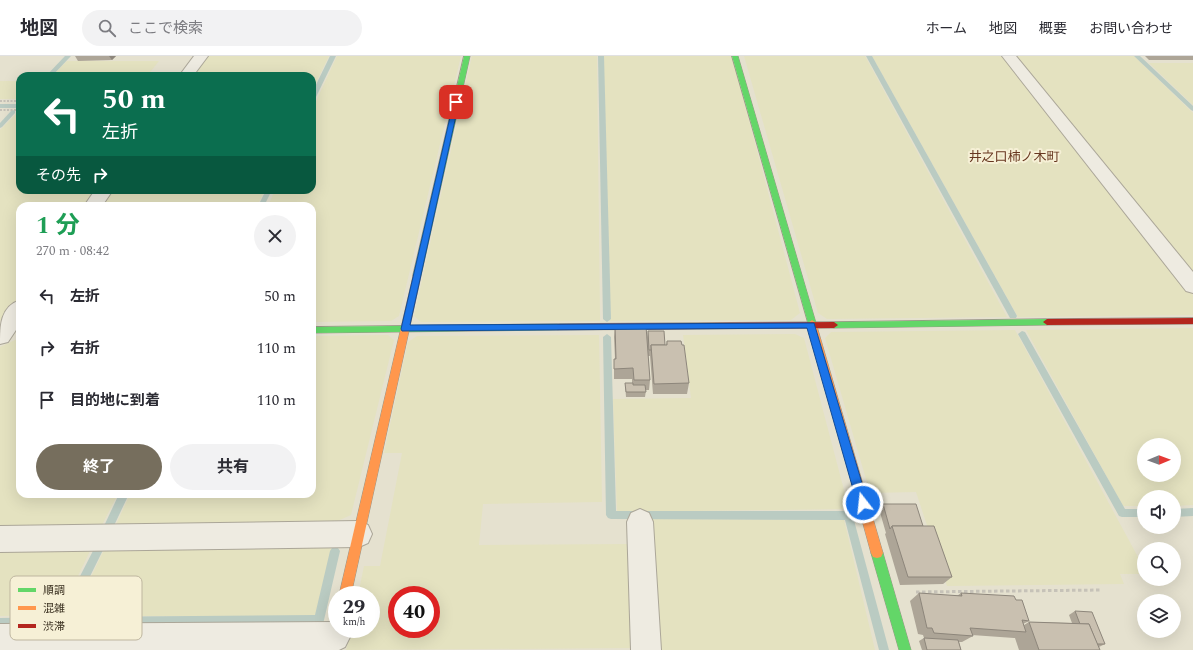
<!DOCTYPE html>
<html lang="ja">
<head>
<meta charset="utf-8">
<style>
  :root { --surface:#fff; --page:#f2f2f3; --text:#2b2b33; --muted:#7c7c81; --line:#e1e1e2; --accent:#766e5d }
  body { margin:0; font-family:Spectral,"Noto Sans JP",serif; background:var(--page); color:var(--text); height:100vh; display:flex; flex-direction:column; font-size:15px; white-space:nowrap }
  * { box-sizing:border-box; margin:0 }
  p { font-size:13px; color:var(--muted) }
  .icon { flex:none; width:22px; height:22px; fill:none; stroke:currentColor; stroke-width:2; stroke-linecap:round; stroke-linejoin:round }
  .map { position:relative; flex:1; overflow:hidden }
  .drawer { position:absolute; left:16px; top:146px; width:300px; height:296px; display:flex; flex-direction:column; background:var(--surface); border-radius:12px; box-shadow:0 4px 16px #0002 }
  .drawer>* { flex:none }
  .guide { position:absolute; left:16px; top:16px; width:300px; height:122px; border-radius:12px; box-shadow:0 4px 16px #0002; background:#0b6e4f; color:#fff; overflow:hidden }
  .needle { width:26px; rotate:89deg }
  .buttons { position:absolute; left:1137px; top:382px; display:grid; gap:8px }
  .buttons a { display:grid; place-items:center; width:44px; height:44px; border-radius:50%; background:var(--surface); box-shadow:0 4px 16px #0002; font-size:20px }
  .speed { position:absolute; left:328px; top:530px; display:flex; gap:8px; font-size:20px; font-weight:700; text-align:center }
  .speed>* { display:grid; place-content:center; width:52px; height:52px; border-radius:50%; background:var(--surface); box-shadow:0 4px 16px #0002; line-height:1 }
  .speed small { font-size:10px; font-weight:400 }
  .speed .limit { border:6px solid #d22; background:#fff; color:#111 }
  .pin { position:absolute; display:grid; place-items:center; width:34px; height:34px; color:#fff; margin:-17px; border-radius:8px; box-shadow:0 2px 6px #0006 }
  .me { position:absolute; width:44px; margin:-22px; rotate:344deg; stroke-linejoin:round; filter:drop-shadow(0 0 3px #0008) }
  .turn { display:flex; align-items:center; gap:14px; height:84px; padding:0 20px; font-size:18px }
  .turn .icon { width:52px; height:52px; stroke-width:2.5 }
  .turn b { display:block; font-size:28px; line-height:34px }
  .then { display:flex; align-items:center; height:38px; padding:0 20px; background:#0003; gap:8px; font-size:15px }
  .round { display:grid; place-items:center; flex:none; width:42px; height:42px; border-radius:21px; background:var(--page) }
  .headline { display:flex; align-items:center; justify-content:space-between; height:68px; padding:0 20px }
  h1 { font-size:24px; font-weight:700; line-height:30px; color:#1e9e55 }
  .action { display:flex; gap:8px; margin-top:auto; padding:8px 20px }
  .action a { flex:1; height:46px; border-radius:24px; background:var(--accent); color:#fff; font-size:16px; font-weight:700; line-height:46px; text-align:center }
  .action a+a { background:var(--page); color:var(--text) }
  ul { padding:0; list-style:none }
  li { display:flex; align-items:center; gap:12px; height:52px; padding:0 20px }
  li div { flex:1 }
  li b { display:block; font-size:15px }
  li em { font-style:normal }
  header { display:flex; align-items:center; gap:24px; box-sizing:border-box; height:56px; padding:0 20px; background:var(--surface); border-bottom:1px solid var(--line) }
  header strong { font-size:19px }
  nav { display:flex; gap:22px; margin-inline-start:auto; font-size:14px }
  .search { width:280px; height:36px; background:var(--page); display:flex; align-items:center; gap:10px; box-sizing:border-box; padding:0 14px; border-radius:22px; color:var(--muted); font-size:15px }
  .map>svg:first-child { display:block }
  .farmland { fill:#e4e2c0; fill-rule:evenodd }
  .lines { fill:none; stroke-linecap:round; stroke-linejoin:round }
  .stream { fill:#bacbc2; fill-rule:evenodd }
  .street-casing { stroke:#aba698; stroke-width:2 }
  .fast-casing { stroke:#9a9588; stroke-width:1 }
  .slow-casing { stroke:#9a9588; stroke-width:1 }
  .jam-casing { stroke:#9a9588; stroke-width:1 }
  .path-far1 { stroke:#c6c2b8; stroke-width:2; stroke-dasharray:2 1.5; stroke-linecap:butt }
  .path { stroke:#c6c2b8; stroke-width:3; stroke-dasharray:3.5 2.5; stroke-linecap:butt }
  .street { fill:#eeebe1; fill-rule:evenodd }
  .fast { fill:#63d668; fill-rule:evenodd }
  .slow { fill:#ff974d; fill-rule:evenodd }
  .jam { fill:#b3261e; fill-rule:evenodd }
  .wall { fill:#ada597 }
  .shaded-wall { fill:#8d867b }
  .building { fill:#c9c0b0; stroke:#8d867b }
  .route { fill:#1a73e8; stroke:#114b97 }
  .labels { text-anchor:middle; stroke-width:4; stroke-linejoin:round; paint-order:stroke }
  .far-quarter-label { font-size:13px; fill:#67361f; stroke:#f6f0d6 }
  .key { fill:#f6f0d6; stroke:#beb69f; stroke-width:1 }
  .key-label { font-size:11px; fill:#3a3020 }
</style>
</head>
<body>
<header>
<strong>地図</strong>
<div class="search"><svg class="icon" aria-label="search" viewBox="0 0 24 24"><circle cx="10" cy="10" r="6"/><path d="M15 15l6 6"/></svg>ここで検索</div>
<nav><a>ホーム</a><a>地図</a><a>概要</a><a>お問い合わせ</a></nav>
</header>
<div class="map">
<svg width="1193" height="594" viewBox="0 0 1193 594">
  <rect width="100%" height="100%" fill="#e5e1cf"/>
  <g class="farmland">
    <path d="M 207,0 L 329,0 L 312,35 L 312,20 L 193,20 Z"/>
    <path d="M 337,0 L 461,0 L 399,260 L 391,265 L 312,266 L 312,150 L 268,150 L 275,134 L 312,134 L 312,54 Z"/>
    <path d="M 472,0 L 597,0 L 600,265 L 421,266 L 414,260 Z"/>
    <path d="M 603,0 L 732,0 L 800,257 L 791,264 L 609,265 Z"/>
    <path d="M 744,0 L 865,0 L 1007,261 L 827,263 L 818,257 Z"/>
    <path d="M 872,0 L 1003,0 L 1193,239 L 1193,259 L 1018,261 Z"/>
    <path d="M 1014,0 L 1134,0 L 1193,57 L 1193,221 Z"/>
    <path d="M 67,5 L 159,5 L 147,20 L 52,20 Z"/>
    <path d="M 1149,7 L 1193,7 L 1193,49 Z"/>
    <rect x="0" y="25" width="20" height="18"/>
    <path d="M 17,57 L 20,57 L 20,134 L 98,134 L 86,150 L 20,150 L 20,240 L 0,265 L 0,74 Z"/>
    <path d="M 112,134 L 265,134 L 257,150 L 101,150 Z"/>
    <path d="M 1193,272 L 1193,449 L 1174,450 L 1174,441 L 1144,441 L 1144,450 L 1123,450 L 1026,274 ZM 1144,389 L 1174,389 L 1174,419 L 1144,419 Z"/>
    <path d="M 1015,274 L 1144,512 L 1144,518 L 1120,518 L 1124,528 L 947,530 L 916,436 L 870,437 L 825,282 L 831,276 Z"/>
    <path d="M 795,278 L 804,282 L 849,453 L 617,456 L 613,343 L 691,342 L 683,279 Z"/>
    <path d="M 388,279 L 394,284 L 351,459 L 326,470 L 114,473 L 130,438 L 312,438 L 312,280 Z"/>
    <path d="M 599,279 L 602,446 L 483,448 L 479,489 L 630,488 L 635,592 L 346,594 L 351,573 L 371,573 L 371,539 L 358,539 L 364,510 L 380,510 L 402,397 L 384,397 L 408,286 L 417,280 ZM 397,539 L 431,539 L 431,573 L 397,573 Z"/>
    <path d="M 15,284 L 20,284 L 20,438 L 118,438 L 102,469 L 0,470 L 0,291 Z"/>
    <path d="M 647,463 L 844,464 L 875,594 L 653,594 Z"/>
    <path d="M 333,486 L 315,560 L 72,560 L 105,492 Z"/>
    <path d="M 0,493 L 91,493 L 59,559 L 0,560 Z"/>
  </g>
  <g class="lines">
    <g class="stream">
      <path d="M 65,0 L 71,0 L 52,20 L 46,20 Z"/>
      <path d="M 330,0 L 336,0 L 316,41 L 312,42 L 312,37 Z"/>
      <path d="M 598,0 L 604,0 L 611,263 L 607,266 L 603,263 Z"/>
      <path d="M 866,0 L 872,0 L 1016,258 L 1017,260 L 1016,262 L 1010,262 Z"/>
      <path d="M 1134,0 L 1140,0 L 1193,50 L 1193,55 L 1191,54 Z"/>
      <rect x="0" y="48" width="20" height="4"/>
      <path d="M 13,54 L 15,55 L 15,57 L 2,71 L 0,72 L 0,67 L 11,55 Z"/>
      <path d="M 266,134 L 272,134 L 264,150 L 258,150 Z"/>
      <path d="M 1022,275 L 1025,276 L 1125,453 L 1144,453 L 1144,461 L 1122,461 L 1119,460 L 1018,278 Z"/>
      <path d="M 607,278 L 611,281 L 616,455 L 849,455 L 852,457 L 889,594 L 879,594 L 845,464 L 611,463 L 608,462 L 606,459 L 603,281 Z"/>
      <path d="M 119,438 L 129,438 L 110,478 L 107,480 L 100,478 L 98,475 L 100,472 L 104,470 Z"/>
      <path d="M 1193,452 L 1193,460 L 1174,461 L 1174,453 Z"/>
      <path d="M 98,489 L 101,491 L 103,494 L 70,561 L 315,559 L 330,495 L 332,492 L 335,490 L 338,492 L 340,495 L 324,564 L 323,568 L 319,569 L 0,572 L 0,562 L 59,561 L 95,491 Z"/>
    </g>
    <defs>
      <g id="street">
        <path d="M 194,0 L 208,0 L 193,20 L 179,20 Z"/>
        <path d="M 1002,0 L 1016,0 L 1193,216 L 1193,237 L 1186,235 Z"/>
        <path d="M 95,134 L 113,134 L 102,150 L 84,150 Z"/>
        <path d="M 20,244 L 20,268 L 8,286 L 0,288 C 0,270 0,251 20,244 Z"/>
        <path d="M 640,453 L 649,457 L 653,466 L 661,594 L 631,594 L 627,466 L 631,457 Z"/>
        <path d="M 359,465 L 368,469 L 372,478 L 368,487 L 359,491 L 0,496 L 0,470 Z"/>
        <path d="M 335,566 L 337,567 L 337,573 L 346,573 L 350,581 L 345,591 L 339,594 L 0,594 L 0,568 Z"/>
      </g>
      <g id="fast">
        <path d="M 464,0 L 470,0 L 421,220 L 417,223 L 413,220 Z"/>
        <path d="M 732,0 L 738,0 L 816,267 L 812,270 L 808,267 Z"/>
        <path d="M 1047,263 L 1051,266 L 1047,269 L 834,272 L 830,269 L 834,266 Z"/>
        <path d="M 558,268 L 562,271 L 558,274 L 312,277 L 312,271 Z"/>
        <path d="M 877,492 L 881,493 L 883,497 L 911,594 L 899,594 L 871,497 L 873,493 Z"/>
      </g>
      <g id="slow">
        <path d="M 417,217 L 421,220 L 351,539 L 339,539 L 413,220 Z"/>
        <path d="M 812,264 L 816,267 L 883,497 L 881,501 L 877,502 L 873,501 L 871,497 L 808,267 Z"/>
      </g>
      <g id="jam">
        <path d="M 1193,262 L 1193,268 L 1047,269 L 1043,266 L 1047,263 Z"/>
        <path d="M 834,266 L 838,269 L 834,272 L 558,274 L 554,271 L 558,268 Z"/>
      </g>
    </defs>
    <use href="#street" class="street-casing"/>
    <use href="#fast" class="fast-casing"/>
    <use href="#slow" class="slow-casing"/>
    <use href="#jam" class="jam-casing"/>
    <g class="path-far1">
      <path d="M 0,45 L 20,45"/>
      <path d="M 0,54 L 20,54"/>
    </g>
    <path class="path" d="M 916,536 L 1102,534"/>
    <use href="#street" class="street"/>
    <use href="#fast" class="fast"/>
    <use href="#slow" class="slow"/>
    <use href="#jam" class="jam"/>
  </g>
  <g class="wall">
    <path d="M 75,0 L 116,0 L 112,4 L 78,5 Z"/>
    <path d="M 1145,0 L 1193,0 L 1193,4 L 1149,4 Z"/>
    <path d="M 615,270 L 647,281 L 648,275 L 665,289 L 666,289 L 667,285 L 689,327 L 687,338 L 653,338 L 650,300 L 648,300 L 650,324 L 649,334 L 646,334 L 645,341 L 626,341 L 625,327 L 632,327 L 632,323 L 614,323 L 614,303 L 615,303 L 614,281 Z"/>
    <path d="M 883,448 L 923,470 L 952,521 L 943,528 L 900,529 L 885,478 L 886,477 L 879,453 Z"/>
    <path d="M 919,537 L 957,540 L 961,537 L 1016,544 L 1029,565 L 1023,568 L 1024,569 L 1029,566 L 1072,567 L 1069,559 L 1075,555 L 1105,588 L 1099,591 L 1100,594 L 1019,594 L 1015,582 L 1014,582 L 972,579 L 973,580 L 962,586 L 959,586 L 961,594 L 922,594 L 919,585 L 924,582 L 923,579 L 918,578 L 910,545 Z"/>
  </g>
  <path class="shaded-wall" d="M 109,0 L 116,0 L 112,4 Z"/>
  <g class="building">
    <path d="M 615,270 L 646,270 L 650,324 L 634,324 L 633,312 L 614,313 L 614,303 L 616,303 Z"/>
    <path d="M 648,275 L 664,275 L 665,289 L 651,289 L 651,294 L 649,294 Z"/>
    <path d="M 667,285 L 681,285 L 682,289 L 684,289 L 689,327 L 654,328 L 651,289 L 667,289 Z"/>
    <path d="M 625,327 L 633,327 L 633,329 L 645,329 L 646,336 L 626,336 Z"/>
    <path d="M 883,448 L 916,448 L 923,470 L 892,470 L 890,473 Z"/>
    <path d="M 892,470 L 934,470 L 952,521 L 908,521 Z"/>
    <path d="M 919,537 L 962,540 L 961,537 L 1014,540 L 1016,544 L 1022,544 L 1029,565 L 1022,564 L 1026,576 L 970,572 L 973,580 L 934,577 L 932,572 L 927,572 Z"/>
    <path d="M 1075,555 L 1092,556 L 1105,588 L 1097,588 L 1089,568 L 1080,568 Z"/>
    <path d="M 1029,566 L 1089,568 L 1100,594 L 1039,594 Z"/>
    <path d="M 924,582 L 958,584 L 961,594 L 927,594 Z"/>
  </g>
  <path class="route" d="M 454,44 L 459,46 L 410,269 L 814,267 L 868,447 L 866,451 L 863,452 L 859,451 L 857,447 L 807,272 L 402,275 L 401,273 Z"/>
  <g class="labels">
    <g class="far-quarter-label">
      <text x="1014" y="105">井之口柿ノ木町</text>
    </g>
  </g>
  <rect x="10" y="520" width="132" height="64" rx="6" class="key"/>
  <rect x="18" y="532" width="18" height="4" fill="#63d668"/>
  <rect x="18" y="550" width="18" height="4" fill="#ff974d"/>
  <rect x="18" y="568" width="18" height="4" fill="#b3261e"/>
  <g class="key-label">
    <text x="43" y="538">順調</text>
    <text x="43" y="556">混雑</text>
    <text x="43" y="574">渋滞</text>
  </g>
</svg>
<div class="buttons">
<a><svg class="needle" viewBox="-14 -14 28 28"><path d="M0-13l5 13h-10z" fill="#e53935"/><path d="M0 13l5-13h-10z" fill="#7c7c81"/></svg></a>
<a><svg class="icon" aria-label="sound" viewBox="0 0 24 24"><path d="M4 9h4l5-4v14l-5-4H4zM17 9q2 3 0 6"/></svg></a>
<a><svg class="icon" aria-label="search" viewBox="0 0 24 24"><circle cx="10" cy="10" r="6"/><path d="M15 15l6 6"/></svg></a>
<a><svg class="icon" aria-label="layers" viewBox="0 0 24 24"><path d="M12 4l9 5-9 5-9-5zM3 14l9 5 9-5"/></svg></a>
</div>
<div class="speed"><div>29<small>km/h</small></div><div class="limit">40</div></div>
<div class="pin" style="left:456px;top:46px;background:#d93025"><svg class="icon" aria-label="arrive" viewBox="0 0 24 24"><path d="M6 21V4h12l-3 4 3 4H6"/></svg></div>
<svg class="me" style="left:863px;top:447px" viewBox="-20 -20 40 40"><circle r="17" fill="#1a73e8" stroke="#fff" stroke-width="3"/><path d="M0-11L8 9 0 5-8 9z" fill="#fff"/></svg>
<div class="guide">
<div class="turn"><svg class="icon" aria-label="left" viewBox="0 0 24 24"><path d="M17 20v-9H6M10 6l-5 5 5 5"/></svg><div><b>50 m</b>左折</div></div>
<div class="then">その先<svg class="icon" aria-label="right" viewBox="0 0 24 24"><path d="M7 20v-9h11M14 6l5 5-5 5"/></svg></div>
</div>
<section class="drawer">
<div class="headline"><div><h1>1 分</h1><p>270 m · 08:42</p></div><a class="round"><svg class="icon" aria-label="close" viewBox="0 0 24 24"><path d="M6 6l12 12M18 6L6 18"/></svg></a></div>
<ul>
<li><svg class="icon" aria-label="left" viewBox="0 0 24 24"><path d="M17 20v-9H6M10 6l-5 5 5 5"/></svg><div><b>左折</b></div><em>50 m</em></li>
<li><svg class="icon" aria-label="right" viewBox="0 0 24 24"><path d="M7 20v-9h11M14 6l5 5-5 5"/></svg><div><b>右折</b></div><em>110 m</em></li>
<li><svg class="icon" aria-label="arrive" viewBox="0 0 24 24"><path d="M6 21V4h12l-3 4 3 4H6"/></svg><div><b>目的地に到着</b></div><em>110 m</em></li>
</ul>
<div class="action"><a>終了</a><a>共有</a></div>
</section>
</div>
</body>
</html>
